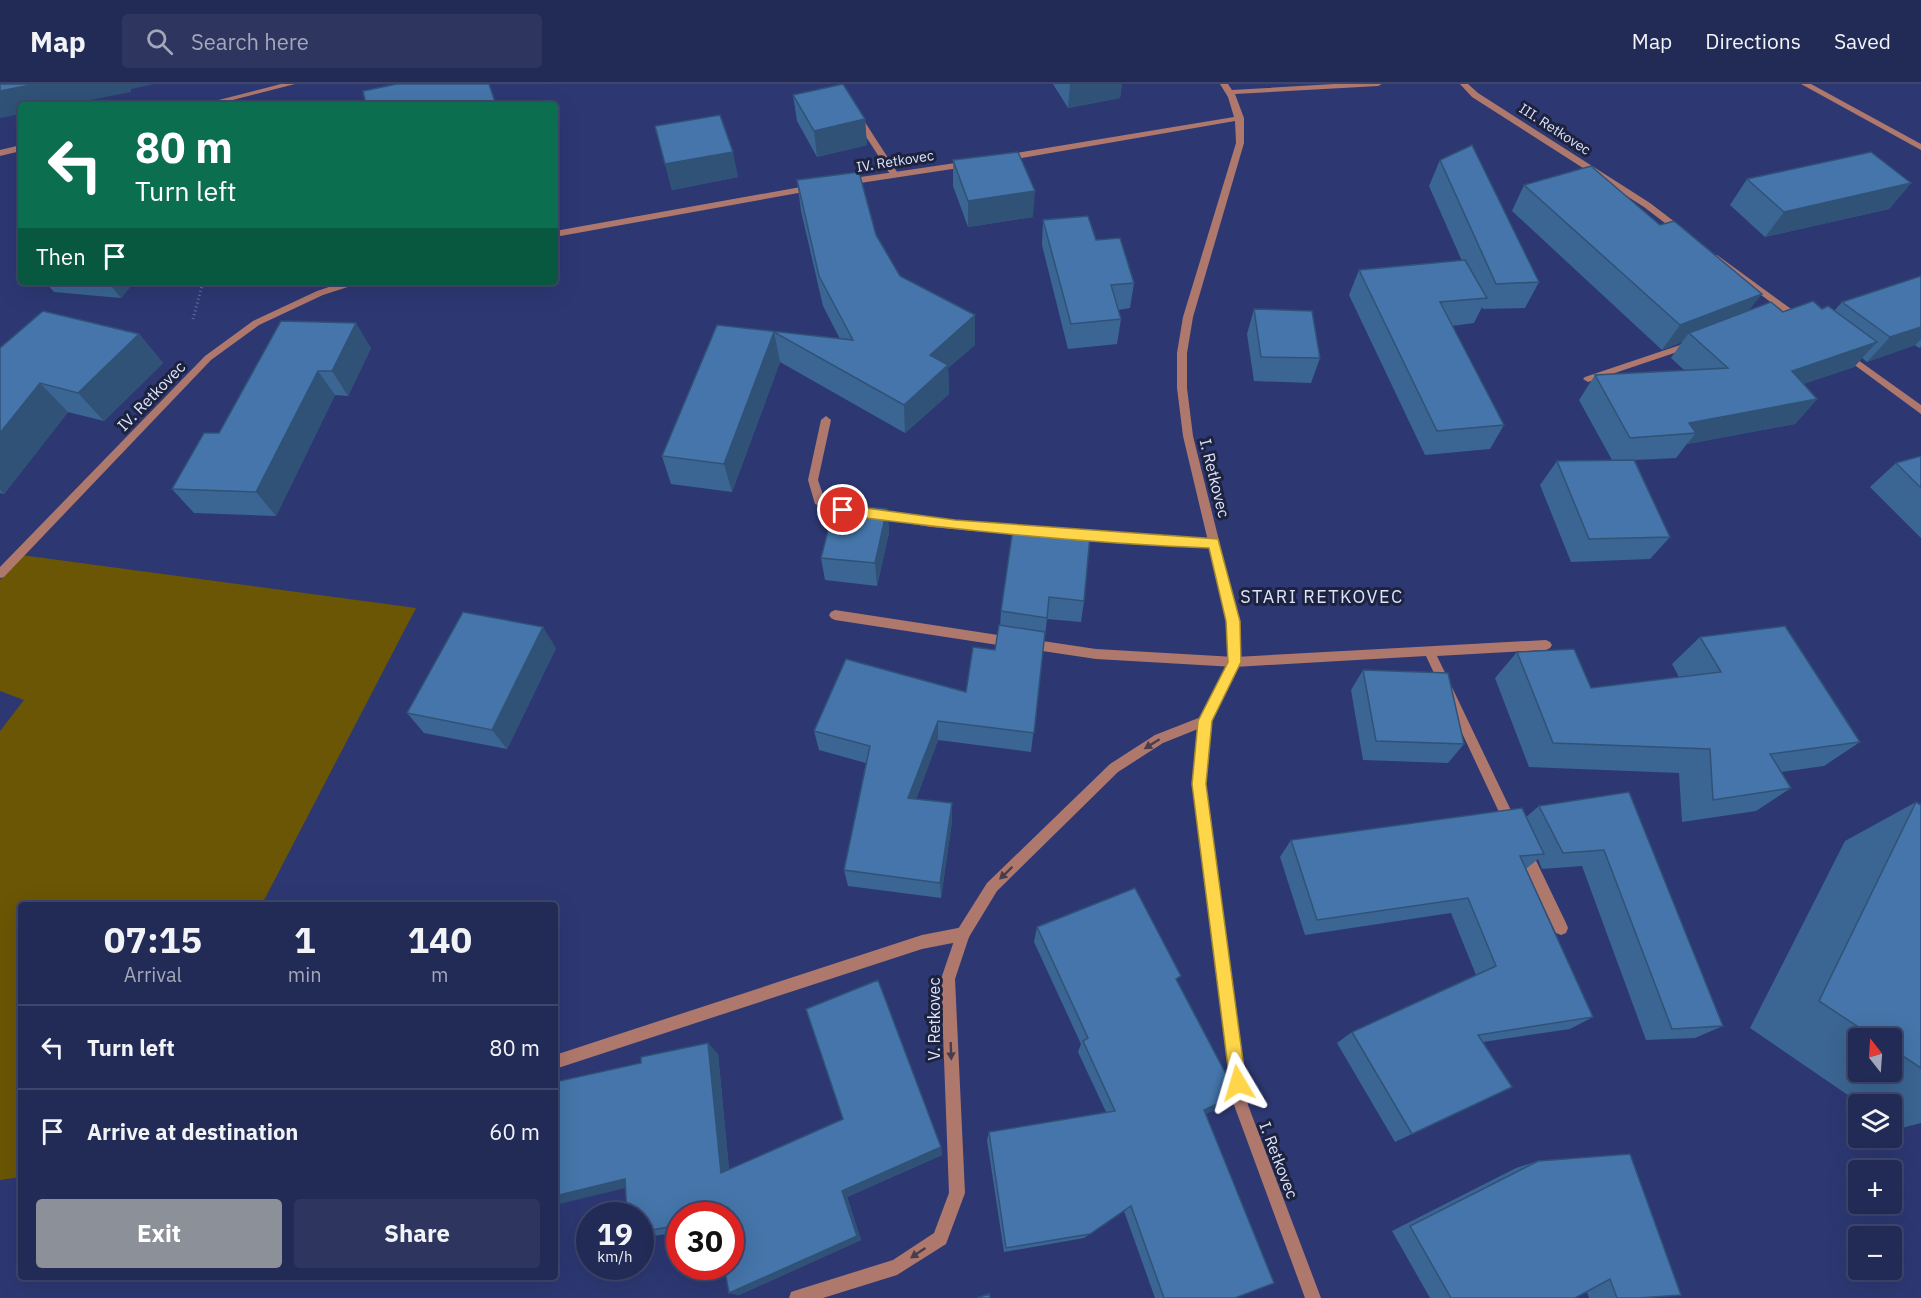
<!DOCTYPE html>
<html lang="en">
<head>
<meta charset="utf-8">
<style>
  :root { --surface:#222a56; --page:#2e3660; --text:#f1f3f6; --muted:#a2a7b9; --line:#3f466c; --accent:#8c9099 }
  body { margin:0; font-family:"IBM Plex Sans",sans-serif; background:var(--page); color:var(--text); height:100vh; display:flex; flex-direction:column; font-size:22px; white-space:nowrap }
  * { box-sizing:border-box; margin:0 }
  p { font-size:20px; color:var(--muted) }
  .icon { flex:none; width:33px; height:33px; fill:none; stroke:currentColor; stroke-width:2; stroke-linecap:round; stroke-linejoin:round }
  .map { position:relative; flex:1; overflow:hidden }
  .details { position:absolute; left:18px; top:818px; width:540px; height:378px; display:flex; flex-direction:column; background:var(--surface); border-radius:6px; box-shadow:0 6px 24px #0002,0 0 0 2px var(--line) }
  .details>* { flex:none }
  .guide { position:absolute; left:18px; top:18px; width:540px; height:183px; border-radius:6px; box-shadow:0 6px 24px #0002,0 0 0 2px var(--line); background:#0b6e4f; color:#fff; overflow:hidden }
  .needle { width:39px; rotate:343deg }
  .buttons { position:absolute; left:1848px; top:944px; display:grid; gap:12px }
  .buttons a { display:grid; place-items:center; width:54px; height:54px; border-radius:6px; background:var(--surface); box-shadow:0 6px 24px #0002,0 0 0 2px var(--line); font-size:30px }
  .speed { position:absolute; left:576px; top:1118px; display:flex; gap:12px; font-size:30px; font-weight:700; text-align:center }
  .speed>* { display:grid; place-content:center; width:78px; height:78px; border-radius:50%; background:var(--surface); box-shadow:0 6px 24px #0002,0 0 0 2px var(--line); line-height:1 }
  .speed small { font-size:15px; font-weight:400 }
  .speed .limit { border:9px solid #d22; background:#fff; color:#111 }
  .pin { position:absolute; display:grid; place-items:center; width:51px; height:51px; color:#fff; margin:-26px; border:3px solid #fff; border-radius:50%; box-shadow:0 2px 6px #0007 }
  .me { position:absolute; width:66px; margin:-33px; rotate:353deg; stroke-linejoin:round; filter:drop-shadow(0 0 4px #0008) }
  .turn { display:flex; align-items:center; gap:21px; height:126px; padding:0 18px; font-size:27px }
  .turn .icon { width:78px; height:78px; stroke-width:2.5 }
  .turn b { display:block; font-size:42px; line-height:51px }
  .then { display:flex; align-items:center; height:57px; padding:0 18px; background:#0003; gap:12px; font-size:22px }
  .eta { display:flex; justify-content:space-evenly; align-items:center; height:102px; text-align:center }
  .eta b { font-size:36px; font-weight:700; line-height:42px }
  .action { display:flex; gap:12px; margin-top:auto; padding:12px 18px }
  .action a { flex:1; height:69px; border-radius:6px; background:var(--accent); color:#fff; font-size:24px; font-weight:700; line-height:69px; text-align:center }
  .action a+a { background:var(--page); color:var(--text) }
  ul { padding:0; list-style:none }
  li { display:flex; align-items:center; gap:18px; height:84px; padding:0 18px; border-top:2px solid var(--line) }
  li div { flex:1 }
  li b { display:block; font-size:22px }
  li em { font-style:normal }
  header { display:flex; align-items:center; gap:36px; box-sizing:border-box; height:84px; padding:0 30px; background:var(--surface); border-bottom:2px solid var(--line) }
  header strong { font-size:28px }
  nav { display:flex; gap:33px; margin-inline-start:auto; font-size:21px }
  .search { width:420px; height:54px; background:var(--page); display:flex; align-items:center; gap:15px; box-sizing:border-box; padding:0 21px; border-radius:6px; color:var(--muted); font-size:22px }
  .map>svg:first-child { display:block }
  .green { fill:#6b5605 }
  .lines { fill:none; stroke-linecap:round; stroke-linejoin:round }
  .path { stroke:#636c9c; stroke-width:3; stroke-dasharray:1 3; stroke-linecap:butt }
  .service { fill:#af786d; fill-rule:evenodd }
  .minor { fill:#af786d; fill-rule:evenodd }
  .wall { fill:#3b6592; fill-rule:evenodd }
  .shaded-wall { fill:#305277 }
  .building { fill:#4575aa; stroke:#305277; stroke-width:1.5 }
  .oneway { fill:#493d4c }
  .route { fill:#ffd54a; stroke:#a68a30; stroke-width:1.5 }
  .labels { text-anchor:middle; stroke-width:6; stroke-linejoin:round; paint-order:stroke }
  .far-street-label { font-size:14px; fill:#dde3f9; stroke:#1d233e }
  .street-label { font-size:16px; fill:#dde3f9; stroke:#1d233e }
  .neighbourhood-label { font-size:18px; letter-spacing:1.5px; fill:#dde3f9; stroke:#1d233e }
</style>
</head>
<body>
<header>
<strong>Map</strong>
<div class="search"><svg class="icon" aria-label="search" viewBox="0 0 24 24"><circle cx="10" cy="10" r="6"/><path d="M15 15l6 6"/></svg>Search here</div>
<nav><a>Map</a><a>Directions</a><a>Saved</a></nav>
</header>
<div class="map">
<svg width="1921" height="1214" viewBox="0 0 1921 1214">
  <rect width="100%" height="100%" fill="#2d3873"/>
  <path class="green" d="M 21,471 L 416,524 L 262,820 L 21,820 L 21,1093 L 0,1096 L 0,647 L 24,616 L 0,607 L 0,496 Z"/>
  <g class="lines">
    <path class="path" d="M 193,235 L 203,198"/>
    <g class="service">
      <path d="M 855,32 L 861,32 L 899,91 L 898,93 L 892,93 L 854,34 Z"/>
      <path d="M 1692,257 L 1697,260 L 1695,262 L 1588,298 L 1583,295 L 1585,293 Z"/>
      <path d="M 826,332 L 831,336 L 818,396 L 824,414 L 854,424 L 855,427 L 854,430 L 850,431 L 815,420 L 808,396 L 821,336 Z"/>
      <path d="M 873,426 L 931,435 L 1028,444 L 1033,448 L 1028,452 L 931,443 L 869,433 L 868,430 Z"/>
      <path d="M 1076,448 L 1214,455 L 1220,459 L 1214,463 L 1076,456 L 1071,452 Z"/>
      <path d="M 835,526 L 1011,553 L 1015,555 L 1017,558 L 1015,561 L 1011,563 L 835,536 L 831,534 L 829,531 L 831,528 Z"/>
      <path d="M 1029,555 L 1096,565 L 1235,573 L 1546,556 L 1550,558 L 1552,561 L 1550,564 L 1546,566 L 1437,572 L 1517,739 L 1516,743 L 1511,745 L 1506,743 L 1426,572 L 1235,583 L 1096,575 L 1029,565 L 1025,563 L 1023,560 L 1025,557 Z"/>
      <path d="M 1524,760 L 1529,762 L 1566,839 L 1568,844 L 1566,849 L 1561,851 L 1556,849 L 1517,766 L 1519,762 Z"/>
      <path d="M 963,843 L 968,845 L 970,850 L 968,855 L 963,857 L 922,865 L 555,985 L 555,971 L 922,851 Z"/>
    </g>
    <g class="minor">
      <path d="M 281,0 L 295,0 L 213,21 L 199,21 Z"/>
      <path d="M 1220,0 L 1228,0 L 1232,6 L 1334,0 L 1382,0 L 1378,2 L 1235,10 L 1244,34 L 1244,59 L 1193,233 L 1187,269 L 1187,304 L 1193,352 L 1239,537 L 1241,578 L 1211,637 L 1205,700 L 1248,1021 L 1321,1214 L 1305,1214 L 1234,1021 L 1193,700 L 1198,645 L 1163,659 L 1118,688 L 997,807 L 969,853 L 955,895 L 965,1109 L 946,1160 L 897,1191 L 823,1214 L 789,1214 L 791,1208 L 797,1206 L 893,1176 L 934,1149 L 949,1109 L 941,895 L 958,845 L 987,799 L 1110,680 L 1155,651 L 1201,633 L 1229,578 L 1227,537 L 1183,352 L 1177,304 L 1177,269 L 1183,233 L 1236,59 L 1235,37 L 1004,77 L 1000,74 L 1004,71 L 1234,33 L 1228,13 Z"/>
      <path d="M 1460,0 L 1468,0 L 1478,9 L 1650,119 L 1684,145 L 1684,149 L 1678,149 L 1644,123 L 1472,13 Z"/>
      <path d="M 1801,0 L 1811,0 L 1921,60 L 1921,66 Z"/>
      <path d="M 21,61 L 21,67 L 0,72 L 0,66 Z"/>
      <path d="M 969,77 L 973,80 L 972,82 L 847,101 L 843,98 L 847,95 Z"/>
      <path d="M 812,101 L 815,102 L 815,106 L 555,153 L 555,147 Z"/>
      <path d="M 1717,171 L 1802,233 L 1802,237 L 1796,237 L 1714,176 L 1712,174 Z"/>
      <path d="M 344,198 L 359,198 L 357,200 L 323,211 L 259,241 L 211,276 L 4,493 L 0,494 L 0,483 L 205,272 L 253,237 L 317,207 Z"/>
      <path d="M 1844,266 L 1921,321 L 1921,330 L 1841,271 L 1839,269 Z"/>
    </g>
  </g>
  <g class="wall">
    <path d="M 1053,0 L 1122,0 L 1120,14 L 1068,24 Z"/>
    <path d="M 793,11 L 865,35 L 867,61 L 817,73 L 797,37 Z"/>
    <path d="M 655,42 L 738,93 L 672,106 Z"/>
    <path d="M 953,76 L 1033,133 L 968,143 L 953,102 Z"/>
    <path d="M 1440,76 L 1539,198 L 1525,224 L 1483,225 L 1482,223 L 1474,239 L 1452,242 L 1504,341 L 1490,365 L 1425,371 L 1349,211 L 1359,186 L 1462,177 L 1429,102 Z"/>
    <path d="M 1747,95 L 1911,99 L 1889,125 L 1765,153 L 1730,121 Z"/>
    <path d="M 797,96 L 876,151 L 900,192 L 975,261 L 948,284 L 949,310 L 905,349 L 780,278 L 732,408 L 671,400 L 662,372 L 717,241 L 840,255 L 823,222 L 801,127 Z"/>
    <path d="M 1524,101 L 1750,226 L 1783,228 L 1822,225 L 1834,227 L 1842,218 L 1921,192 L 1921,263 L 1919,264 L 1915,261 L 1867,278 L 1862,274 L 1854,283 L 1803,300 L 1817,315 L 1795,340 L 1687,360 L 1676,374 L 1635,376 L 1670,453 L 1650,475 L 1571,478 L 1540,401 L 1557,377 L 1612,376 L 1579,316 L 1595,291 L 1684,286 L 1671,274 L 1682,258 L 1662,266 L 1512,127 Z"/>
    <path d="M 1043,136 L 1096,156 L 1134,199 L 1130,224 L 1118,226 L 1121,235 L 1117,260 L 1068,265 L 1042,161 Z"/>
    <path d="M 45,198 L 134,198 L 121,214 L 54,208 Z"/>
    <path d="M 1254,225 L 1320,274 L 1311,299 L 1254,297 L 1247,250 Z"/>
    <path d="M 281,237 L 371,264 L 348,312 L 335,311 L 276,432 L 194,429 L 172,405 L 219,349 Z"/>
    <path d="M 139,250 L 163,279 L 104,337 L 68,328 L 4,410 L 0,409 L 0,264 Z"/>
    <path d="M 1921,372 L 1921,454 L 1870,403 L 1896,379 Z"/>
    <path d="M 887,425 L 889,448 L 877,502 L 825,496 L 821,474 Z"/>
    <path d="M 1013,444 L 1084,517 L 1081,538 L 1047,535 L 1031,668 L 938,656 L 916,715 L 952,737 L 941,814 L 848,802 L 844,786 L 866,679 L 819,666 L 814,647 L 966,608 L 995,566 L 1000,542 L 1001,527 Z"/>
    <path d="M 1700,553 L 1860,658 L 1824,682 L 1781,688 L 1791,704 L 1756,727 L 1682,738 L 1679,689 L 1529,683 L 1495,594 L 1517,568 L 1591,604 L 1679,593 L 1672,580 Z"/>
    <path d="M 556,564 L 507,665 L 424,649 L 407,629 Z"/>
    <path d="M 1363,586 L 1464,660 L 1448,679 L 1363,676 L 1351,606 Z"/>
    <path d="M 1629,708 L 1723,942 L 1695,954 L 1646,956 L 1582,782 L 1542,785 L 1538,775 L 1526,785 L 1593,933 L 1570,945 L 1483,958 L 1412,1050 L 1395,1058 L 1337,959 L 1352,948 L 1476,891 L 1451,829 L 1305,851 L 1280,773 L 1291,756 L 1526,733 L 1539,722 Z"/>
    <path d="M 1916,718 L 1921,721 L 1921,1039 L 1898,1045 L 1892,1040 L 1892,1020 L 1861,1020 L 1750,944 L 1845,757 ZM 1858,954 L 1892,954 L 1892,987 L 1858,987 Z"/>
    <path d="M 1037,843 L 1178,898 L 1237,1011 L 1226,1021 L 1205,1030 L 1235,1214 L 1155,1214 L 1124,1127 L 1084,1154 L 1004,1168 L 987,1056 L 989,1048 L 1106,1028 L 1078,968 L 1081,960 L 1034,858 Z"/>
    <path d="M 718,970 L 729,1086 L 941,1063 L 942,1071 L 847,1113 L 861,1156 L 739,1211 L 729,1209 L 730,1131 L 680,1131 L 680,1148 L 640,1154 L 640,1131 Z"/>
    <path d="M 1538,1077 L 1638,1214 L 1589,1214 L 1587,1208 L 1575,1214 L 1430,1214 L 1392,1147 L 1516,1084 Z"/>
  </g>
  <g class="shaded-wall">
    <path d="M 35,0 L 154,0 L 131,5 L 131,8 L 65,21 L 21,21 L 21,30 L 0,34 L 0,7 Z"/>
    <path d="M 1070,0 L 1122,0 L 1120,14 L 1068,24 Z"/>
    <path d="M 865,35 L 867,61 L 817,73 L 814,47 Z"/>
    <path d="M 733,68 L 738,93 L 672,106 L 665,80 Z"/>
    <path d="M 1911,99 L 1889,125 L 1765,153 L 1784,128 Z"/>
    <path d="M 1035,107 L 1033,133 L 968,143 L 968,117 Z"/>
    <path d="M 108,198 L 134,198 L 121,214 Z"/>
    <path d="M 1762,210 L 1742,235 L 1689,249 L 1682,258 L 1662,266 L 1680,241 Z"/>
    <path d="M 975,231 L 975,261 L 948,284 L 949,310 L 905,349 L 904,321 L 930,271 Z"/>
    <path d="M 356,239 L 371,264 L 348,312 L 332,287 Z"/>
    <path d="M 1921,243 L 1921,255 L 1915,261 L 1867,278 L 1890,253 Z"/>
    <path d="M 774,248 L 780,278 L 732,408 L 724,380 Z"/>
    <path d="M 139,250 L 163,279 L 104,337 L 78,309 Z"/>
    <path d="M 1877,258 L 1854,283 L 1770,311 L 1792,287 Z"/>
    <path d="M 318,287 L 335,311 L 276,432 L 256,408 Z"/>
    <path d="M 40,299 L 68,328 L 4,410 L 0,406 L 0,349 Z"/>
    <path d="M 1817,315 L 1795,340 L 1687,360 L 1696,349 L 1689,339 Z"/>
    <path d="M 887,425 L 889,448 L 877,502 L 875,479 Z"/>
    <path d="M 543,543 L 556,564 L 507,665 L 492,646 Z"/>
    <path d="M 938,637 L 938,656 L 910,732 L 908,714 Z"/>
    <path d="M 952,719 L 952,737 L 941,814 L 940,799 Z"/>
    <path d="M 708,959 L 718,970 L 730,1096 L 721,1089 Z"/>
    <path d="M 1237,1011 L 1226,1021 L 1194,1035 L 1204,1026 Z"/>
    <path d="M 941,1063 L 942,1071 L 847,1113 L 861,1156 L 739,1211 L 729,1209 L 842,1107 Z"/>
    <path d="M 625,1095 L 638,1101 L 555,1121 L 555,1112 Z"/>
  </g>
  <g class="building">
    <path d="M 0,0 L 35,0 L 0,7 Z"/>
    <path d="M 397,0 L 489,0 L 496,21 L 366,21 L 363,7 Z"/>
    <path d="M 843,0 L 865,35 L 814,47 L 793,11 Z"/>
    <path d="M 720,31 L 733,68 L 665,80 L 655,42 Z"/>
    <path d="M 1472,61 L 1539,198 L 1496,200 L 1440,76 Z"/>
    <path d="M 1018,68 L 1035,107 L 968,117 L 953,76 Z"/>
    <path d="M 1871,68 L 1911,99 L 1784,128 L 1747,95 Z"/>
    <path d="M 1591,82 L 1660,141 L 1674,137 L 1762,210 L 1680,241 L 1524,101 Z"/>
    <path d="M 859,88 L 876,151 L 900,192 L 975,231 L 930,271 L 948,281 L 904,321 L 774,248 L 724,380 L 662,372 L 717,241 L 853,256 L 819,192 L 797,96 Z"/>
    <path d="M 1088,132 L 1096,156 L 1120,154 L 1134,199 L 1111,201 L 1121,235 L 1071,240 L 1043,136 Z"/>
    <path d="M 1465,176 L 1487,214 L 1440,218 L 1504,341 L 1437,347 L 1359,186 Z"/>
    <path d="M 1921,192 L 1921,243 L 1890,253 L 1842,218 Z"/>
    <path d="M 1813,217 L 1822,225 L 1828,222 L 1877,258 L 1792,287 L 1817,315 L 1689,339 L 1696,349 L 1630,354 L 1595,291 L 1728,284 L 1689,249 L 1771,218 L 1783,228 Z"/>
    <path d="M 1254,225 L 1312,227 L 1320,274 L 1261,273 Z"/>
    <path d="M 43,227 L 139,250 L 78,309 L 40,299 L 0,349 L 0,264 Z"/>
    <path d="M 281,237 L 356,239 L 332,287 L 318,287 L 256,408 L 172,405 L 204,349 L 219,349 Z"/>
    <path d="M 1921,372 L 1921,404 L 1896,379 Z"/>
    <path d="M 1634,376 L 1670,453 L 1589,455 L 1557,377 Z"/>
    <path d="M 835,420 L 887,425 L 875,479 L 821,474 Z"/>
    <path d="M 1013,444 L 1090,452 L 1084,517 L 1049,513 L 1047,534 L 1001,527 Z"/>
    <path d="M 463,528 L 543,543 L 492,646 L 407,629 Z"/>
    <path d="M 999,541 L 1045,548 L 1034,649 L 938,637 L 908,714 L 952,719 L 940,799 L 844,786 L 870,662 L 814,647 L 846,575 L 966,608 L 973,563 L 995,566 Z"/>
    <path d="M 1785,542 L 1860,658 L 1770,670 L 1791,704 L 1713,716 L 1710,665 L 1553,659 L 1517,568 L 1574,565 L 1591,604 L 1721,588 L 1700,553 Z"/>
    <path d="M 1363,586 L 1448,589 L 1464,660 L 1376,657 Z"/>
    <path d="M 1629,708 L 1723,942 L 1672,945 L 1604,766 L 1563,769 L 1539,722 Z"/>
    <path d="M 1916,718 L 1921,721 L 1921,984 L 1892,965 L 1892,954 L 1875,954 L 1819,917 Z"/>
    <path d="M 1522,724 L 1544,770 L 1520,772 L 1593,933 L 1478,951 L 1512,1003 L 1412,1050 L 1352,948 L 1496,882 L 1468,814 L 1317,836 L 1291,756 Z"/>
    <path d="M 1135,804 L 1181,892 L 1176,895 L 1237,1011 L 1204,1026 L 1274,1199 L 1235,1214 L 1164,1214 L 1131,1122 L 1090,1150 L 1006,1164 L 989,1048 L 1115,1027 L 1083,957 L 1088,954 L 1037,843 Z"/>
    <path d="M 878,896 L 941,1063 L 842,1107 L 857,1152 L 729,1209 L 724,1182 L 730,1182 L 730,1131 L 680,1131 L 680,1141 L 640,1148 L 640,1131 L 627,1131 L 625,1095 L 555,1112 L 555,998 L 641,979 L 641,973 L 708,959 L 721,1089 L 843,1035 L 806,925 Z"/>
    <path d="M 1630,1070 L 1681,1211 L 1638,1214 L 1617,1214 L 1610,1195 L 1575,1214 L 1451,1214 L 1410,1142 L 1538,1077 Z"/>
    <path d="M 989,1210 L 990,1214 L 977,1214 Z"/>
  </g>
  <defs><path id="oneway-solid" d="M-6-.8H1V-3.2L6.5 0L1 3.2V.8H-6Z" transform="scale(1.5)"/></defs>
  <g class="oneway">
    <use href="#oneway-solid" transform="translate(1152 660) rotate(148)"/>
    <use href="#oneway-solid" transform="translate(1006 789) rotate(136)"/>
    <use href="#oneway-solid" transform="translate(951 967) rotate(88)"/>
    <use href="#oneway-solid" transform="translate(918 1169) rotate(146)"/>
  </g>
  <path class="route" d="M 843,421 L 955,436 L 1218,455 L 1240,537 L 1241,578 L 1212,637 L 1206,700 L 1246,999 L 1244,1004 L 1238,1007 L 1232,1004 L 1230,999 L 1192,700 L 1198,637 L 1228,578 L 1226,537 L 1209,464 C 1086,459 964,447 843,431 L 837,426 Z"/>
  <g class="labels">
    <g class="far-street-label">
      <text transform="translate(1555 45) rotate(33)" y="5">III. Retkovec</text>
      <text transform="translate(895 77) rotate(-9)" y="5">IV. Retkovec</text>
    </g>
    <g class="street-label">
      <text transform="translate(151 312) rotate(-46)" y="6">IV. Retkovec</text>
      <text transform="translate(1215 394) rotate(76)" y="6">I. Retkovec</text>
      <text transform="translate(934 935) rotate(-90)" y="6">V. Retkovec</text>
      <text transform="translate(1279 1076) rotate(69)" y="6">I. Retkovec</text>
    </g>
    <g class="neighbourhood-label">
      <text x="1322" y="519">STARI RETKOVEC</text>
    </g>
  </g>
</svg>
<div class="buttons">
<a><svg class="needle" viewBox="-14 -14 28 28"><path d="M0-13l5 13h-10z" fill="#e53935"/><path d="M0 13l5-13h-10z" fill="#a2a7b9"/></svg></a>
<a><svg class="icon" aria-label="layers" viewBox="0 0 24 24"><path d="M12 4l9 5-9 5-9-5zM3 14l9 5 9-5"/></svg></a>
<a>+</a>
<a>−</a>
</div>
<div class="speed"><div>19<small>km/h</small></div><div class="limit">30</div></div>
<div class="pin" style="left:843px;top:426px;background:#d93025"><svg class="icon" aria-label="arrive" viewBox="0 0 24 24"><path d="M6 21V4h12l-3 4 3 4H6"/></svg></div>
<svg class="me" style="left:1238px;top:999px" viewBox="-20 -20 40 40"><path d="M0-17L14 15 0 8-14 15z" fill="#ffd54a" stroke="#fff" stroke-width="4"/></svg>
<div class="guide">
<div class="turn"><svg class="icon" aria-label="left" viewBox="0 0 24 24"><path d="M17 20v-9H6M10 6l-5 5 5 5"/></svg><div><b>80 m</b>Turn left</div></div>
<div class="then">Then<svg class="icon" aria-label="arrive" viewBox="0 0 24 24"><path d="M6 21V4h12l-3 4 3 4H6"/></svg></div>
</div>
<section class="details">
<div class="eta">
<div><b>07:15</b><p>Arrival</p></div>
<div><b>1</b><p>min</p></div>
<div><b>140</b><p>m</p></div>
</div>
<ul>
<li><svg class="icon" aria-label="left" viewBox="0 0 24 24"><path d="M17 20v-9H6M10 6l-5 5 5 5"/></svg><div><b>Turn left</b></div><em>80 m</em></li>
<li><svg class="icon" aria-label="arrive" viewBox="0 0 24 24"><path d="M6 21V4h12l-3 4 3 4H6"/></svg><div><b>Arrive at destination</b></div><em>60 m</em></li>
</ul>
<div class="action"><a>Exit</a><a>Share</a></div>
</section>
</div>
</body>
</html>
